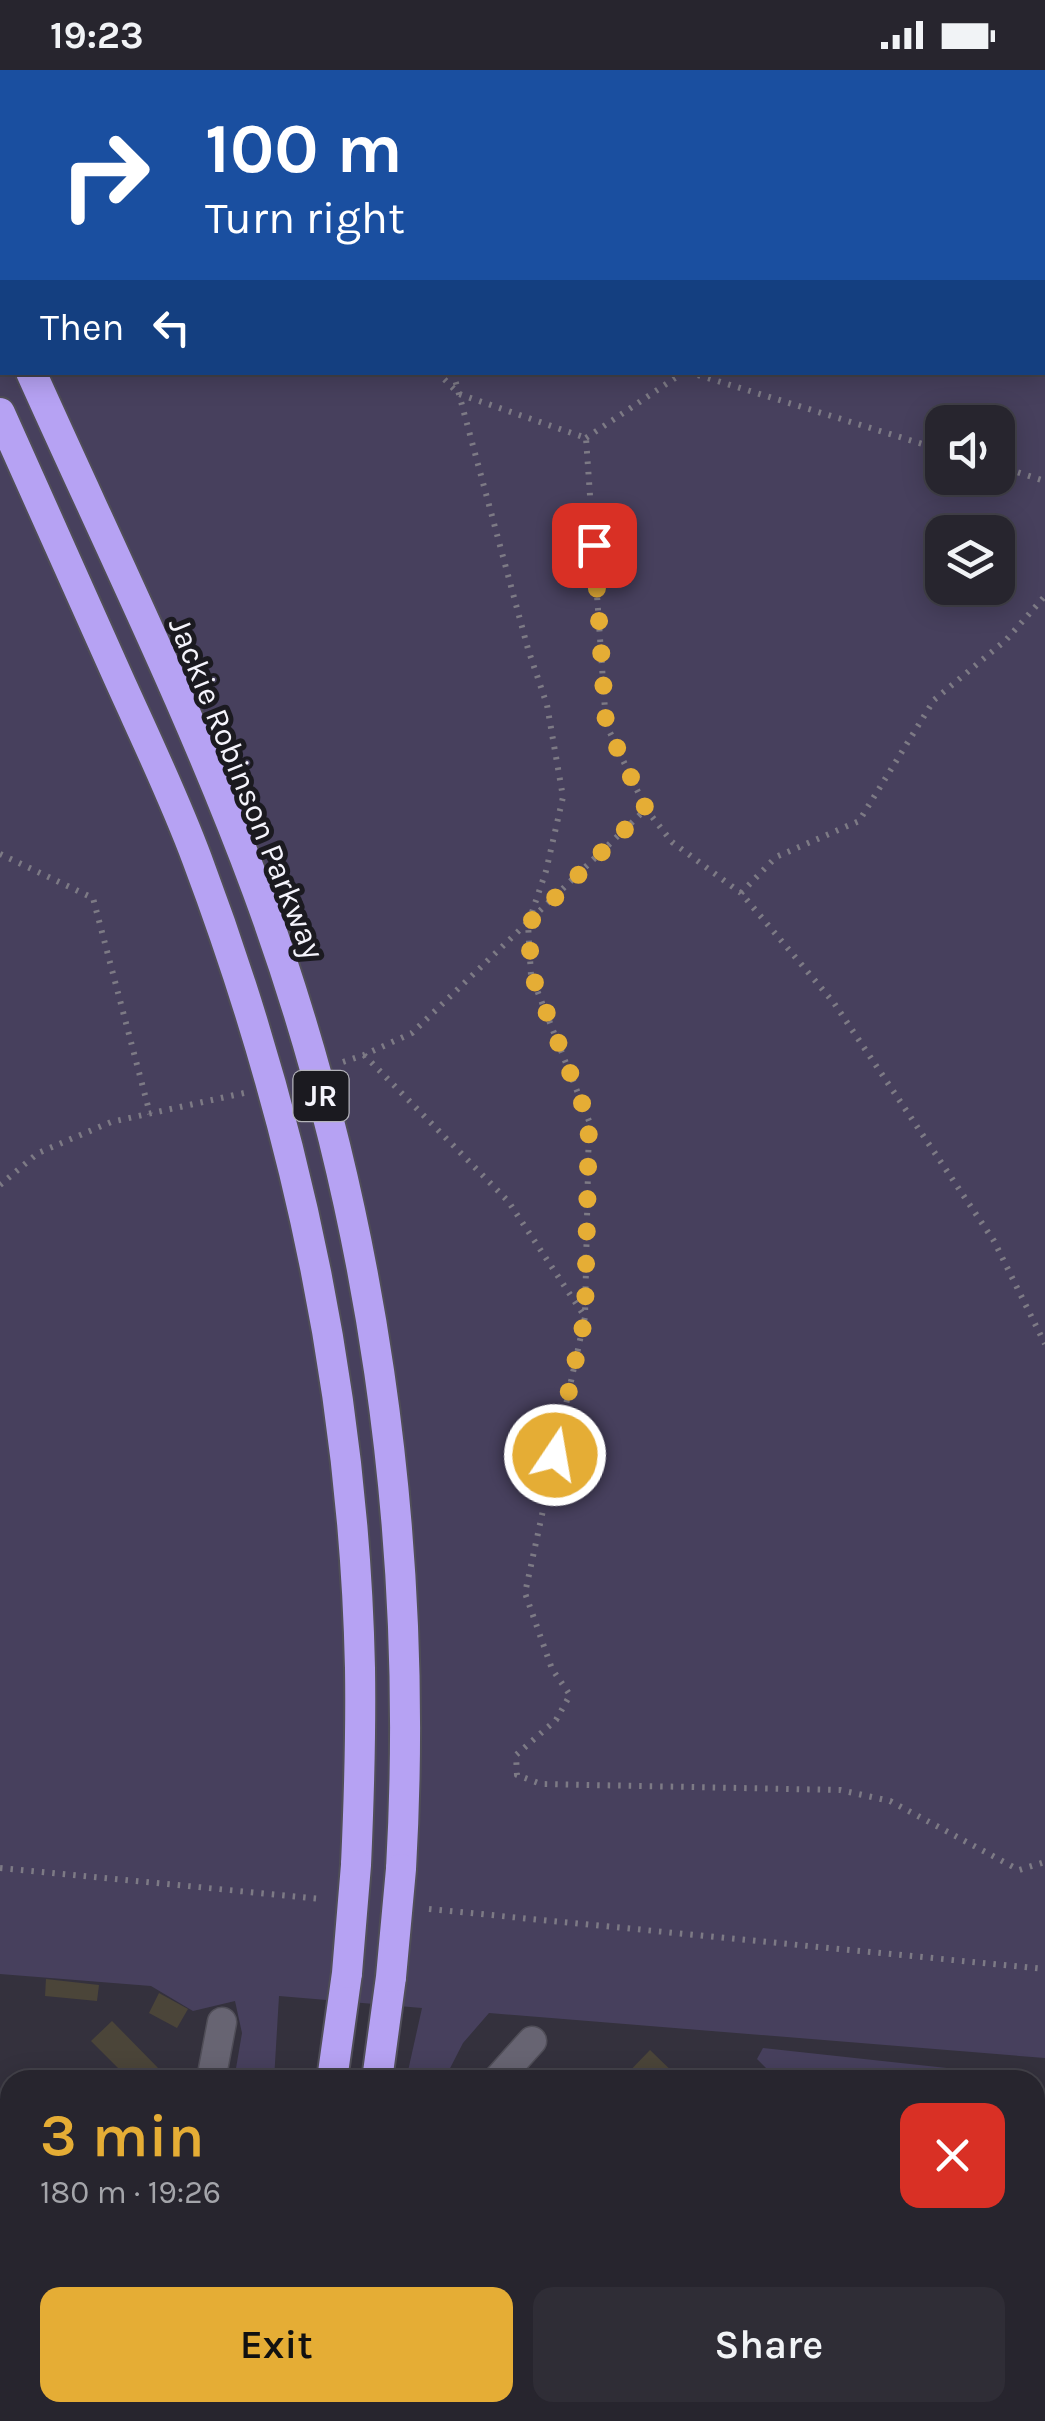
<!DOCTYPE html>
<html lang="en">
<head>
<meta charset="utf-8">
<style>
  :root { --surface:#27252e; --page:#2f2d36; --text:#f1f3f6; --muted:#a4a5aa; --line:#43424a; --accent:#e5ad35 }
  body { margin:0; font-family:Karla,sans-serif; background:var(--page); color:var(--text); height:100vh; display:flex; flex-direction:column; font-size:38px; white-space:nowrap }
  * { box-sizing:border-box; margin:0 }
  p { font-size:32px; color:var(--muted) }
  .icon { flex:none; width:55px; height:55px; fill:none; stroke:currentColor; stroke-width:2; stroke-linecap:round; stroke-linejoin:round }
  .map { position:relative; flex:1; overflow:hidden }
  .panel { position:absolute; left:0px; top:2000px; width:1045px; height:352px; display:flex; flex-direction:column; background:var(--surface); border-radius:30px 30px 0 0; box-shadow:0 5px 25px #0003,0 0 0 2px var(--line) }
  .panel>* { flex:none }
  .hud { position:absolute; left:0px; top:0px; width:1045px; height:305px; box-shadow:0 5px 25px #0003,0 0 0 2px var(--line); background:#1a4fa0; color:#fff; overflow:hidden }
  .buttons { position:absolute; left:925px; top:335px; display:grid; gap:20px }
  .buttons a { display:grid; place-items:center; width:90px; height:90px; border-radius:20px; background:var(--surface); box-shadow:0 5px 25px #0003,0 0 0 2px var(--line); font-size:50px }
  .pin { position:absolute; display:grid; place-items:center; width:85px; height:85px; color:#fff; margin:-42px; border-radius:20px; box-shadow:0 5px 15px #0006 }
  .me { position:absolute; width:110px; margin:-55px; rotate:12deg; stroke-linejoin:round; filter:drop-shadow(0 0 8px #0008) }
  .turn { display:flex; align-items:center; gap:35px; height:210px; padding:0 40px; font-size:45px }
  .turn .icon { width:130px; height:130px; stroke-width:2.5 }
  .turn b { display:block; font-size:70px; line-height:85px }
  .then { display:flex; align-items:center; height:95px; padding:0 40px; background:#0003; gap:20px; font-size:38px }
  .round { display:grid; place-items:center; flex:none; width:105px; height:105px; border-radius:20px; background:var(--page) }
  .head { display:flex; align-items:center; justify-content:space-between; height:170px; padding:0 40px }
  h1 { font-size:60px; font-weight:600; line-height:75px; color:var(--accent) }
  .button { display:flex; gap:20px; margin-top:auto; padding:20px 40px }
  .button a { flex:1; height:115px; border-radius:20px; background:var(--accent); color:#111; font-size:40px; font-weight:600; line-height:115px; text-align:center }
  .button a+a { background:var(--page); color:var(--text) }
  .status { display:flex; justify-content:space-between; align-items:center; height:70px; padding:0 50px; background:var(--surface); direction:ltr }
  .status svg { height:28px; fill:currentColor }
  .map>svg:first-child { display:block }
  .green { fill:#47405d; fill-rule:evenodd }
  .building { fill:#4b4539 }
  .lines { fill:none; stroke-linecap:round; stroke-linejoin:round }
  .minor-casing { stroke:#504e58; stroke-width:31 }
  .motorway-casing { stroke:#504e58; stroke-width:34 }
  .path { stroke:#7d7a85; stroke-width:6; stroke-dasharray:2.5 8; stroke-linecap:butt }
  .minor { stroke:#676472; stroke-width:28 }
  .motorway { stroke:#b6a2f3; stroke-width:30 }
  .motorway-bridge-casing { stroke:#504e58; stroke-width:34; stroke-linecap:butt }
  .motorway-bridge { stroke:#b6a2f3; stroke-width:30 }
  .route { stroke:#e5ad35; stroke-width:18; stroke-dasharray:0 32.4 }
  .labels { text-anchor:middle; stroke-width:10; stroke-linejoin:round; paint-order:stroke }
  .shield { fill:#1b1a20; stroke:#b4b3ba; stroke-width:2.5 }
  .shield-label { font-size:30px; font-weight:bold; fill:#f5f4fc }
  .street-label { font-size:32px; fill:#f5f4fc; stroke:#1b1a20 }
</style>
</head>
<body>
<div class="status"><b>19:23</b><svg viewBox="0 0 49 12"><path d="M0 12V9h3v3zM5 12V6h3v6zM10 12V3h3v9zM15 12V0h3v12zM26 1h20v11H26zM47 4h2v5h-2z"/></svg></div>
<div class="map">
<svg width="1045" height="2351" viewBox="0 0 1045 2351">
  <rect width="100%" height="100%" fill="#34313d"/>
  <g class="green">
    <path d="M 0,0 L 1045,0 L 1045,1988 L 489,1943 L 463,1973 L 444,2010 L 406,2010 L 422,1938 L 279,1926 L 274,2010 L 234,2010 L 242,1963 L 235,1931 L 193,1941 L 151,1916 L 0,1904 ZM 2,2 L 1042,2 L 1042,302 L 2,302 ZM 942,352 L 998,352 L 998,408 L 942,408 ZM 942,462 L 998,462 L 998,518 L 942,518 Z"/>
    <path d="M 763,1978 L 1020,2006 L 1019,2010 L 778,2010 L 757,1989 Z"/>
    <path d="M 320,2343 L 320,2342 L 364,2343 L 362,2351 L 317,2351 Z"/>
  </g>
  <g class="building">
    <path d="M 46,1909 L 99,1915 L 97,1931 L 45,1926 Z"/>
    <path d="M 159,1923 L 188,1939 L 177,1958 L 149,1943 Z"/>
    <path d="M 112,1951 L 161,2001 L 152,2010 L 130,2010 L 91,1971 Z"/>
    <path d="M 650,1980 L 681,2010 L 621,2010 Z"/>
    <path d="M 10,2025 L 10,2105 L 0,2094 L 0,2035 Z"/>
    <path d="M 1045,2129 L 1045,2162 L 1035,2151 L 1035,2138 Z"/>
    <path d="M 1035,2157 L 1045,2167 L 1045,2255 L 1035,2245 Z"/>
    <path d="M 3,2271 L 10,2277 L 10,2342 L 87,2342 L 97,2351 L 0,2351 L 0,2274 Z"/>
    <path d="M 535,2342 L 557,2342 L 566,2351 L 527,2351 Z"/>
    <path d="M 843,2342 L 868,2342 L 876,2351 L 834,2351 Z"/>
    <path d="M 907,2342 L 966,2342 L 958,2351 L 916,2351 Z"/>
  </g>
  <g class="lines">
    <defs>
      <g id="minor">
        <path d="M 211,2010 L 222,1952"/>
        <path d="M 497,2010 L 532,1971"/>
        <path d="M 1035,2056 L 1045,2046"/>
        <path d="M 0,2198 L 10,2206"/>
        <path d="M 154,2351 L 155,2342"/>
        <path d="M 385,2351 L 387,2342"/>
        <path d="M 735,2351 L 744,2342"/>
      </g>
      <g id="motorway">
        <path d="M 0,233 L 2,239"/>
        <path d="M 31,302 C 108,474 192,644 257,820 C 372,1132 420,1468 401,1799"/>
        <path d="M 0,343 C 39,431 79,519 118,607 C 145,667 174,727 197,789 C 294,1047 354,1321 360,1598 C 361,1664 359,1729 356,1795"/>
        <path d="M 332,2010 L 347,1903"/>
        <path d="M 377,2010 L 391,1907"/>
        <path d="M 244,2351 L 247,2342"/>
        <path d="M 292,2351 L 295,2342"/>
      </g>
    </defs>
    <use href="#minor" class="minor-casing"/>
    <use href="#motorway" class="motorway-casing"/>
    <g class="path">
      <path d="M 87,0 L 91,2"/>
      <path d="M 252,0 L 256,2"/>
      <path d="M 330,0 L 331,2"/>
      <path d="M 790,2 L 791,0"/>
      <path d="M 437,302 L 459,324 L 586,368 L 606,654 L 646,739 L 672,772 L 741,823 L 834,933 L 994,1171 L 1045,1274"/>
      <path d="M 453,302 L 528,579 L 547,635 L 563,727 L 546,801 L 528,854 L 531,905 L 589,1051 L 585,1247 L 525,1523 L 552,1599 L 570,1625 L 556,1650 L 516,1685 L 517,1705 L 541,1714 L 840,1720 L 890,1731 L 1019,1800 L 1045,1792"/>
      <path d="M 688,302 L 942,380"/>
      <path d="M 586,368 L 684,302"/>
      <path d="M 998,396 L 1045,411"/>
      <path d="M 0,784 L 93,828 L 150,1044"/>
      <path d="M 741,823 L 776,787 L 859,751 L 934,630 L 1006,570 L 1045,526"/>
      <path d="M 364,985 L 508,1131 L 585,1247"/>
      <path d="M 343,992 L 364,985 L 412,963 L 646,739"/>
      <path d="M 0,1115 L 38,1083 L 111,1052 L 244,1023"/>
      <path d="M 0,1798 L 322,1829"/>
      <path d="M 429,1839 L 1045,1899"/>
    </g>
    <use href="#minor" class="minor"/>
    <use href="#motorway" class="motorway"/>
    <defs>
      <g id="motorway-bridge">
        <path d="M 347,1903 L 356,1795"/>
        <path d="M 391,1907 L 401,1799"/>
      </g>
    </defs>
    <use href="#motorway-bridge" class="motorway-bridge-casing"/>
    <use href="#motorway-bridge" class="motorway-bridge"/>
  </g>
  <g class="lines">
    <path class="route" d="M 555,1385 L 585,1247 L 589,1051 L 532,905 L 528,854 L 646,739 L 606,654 L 594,475"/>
  </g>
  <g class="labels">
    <rect class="shield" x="293.5" y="1001" width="55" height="50" rx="8"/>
    <g class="shield-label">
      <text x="321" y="1036">JR</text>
    </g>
    <g class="street-label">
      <text transform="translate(247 718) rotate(68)" y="11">Jackie Robinson Parkway</text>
    </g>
  </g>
</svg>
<div class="buttons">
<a><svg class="icon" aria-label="sound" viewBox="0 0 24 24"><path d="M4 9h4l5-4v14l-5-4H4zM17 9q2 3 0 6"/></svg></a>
<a><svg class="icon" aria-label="layers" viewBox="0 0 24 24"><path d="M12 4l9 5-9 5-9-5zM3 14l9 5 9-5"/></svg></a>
</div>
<div class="pin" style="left:594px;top:475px;background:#d93025"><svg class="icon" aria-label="arrive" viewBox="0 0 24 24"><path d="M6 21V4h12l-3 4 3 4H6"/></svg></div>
<svg class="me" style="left:555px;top:1385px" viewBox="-20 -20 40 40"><circle r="17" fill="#e5ad35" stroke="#fff" stroke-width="3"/><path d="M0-11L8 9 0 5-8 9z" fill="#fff"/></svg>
<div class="hud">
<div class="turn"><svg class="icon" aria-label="right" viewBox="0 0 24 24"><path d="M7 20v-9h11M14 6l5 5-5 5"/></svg><div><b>100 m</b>Turn right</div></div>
<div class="then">Then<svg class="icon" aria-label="left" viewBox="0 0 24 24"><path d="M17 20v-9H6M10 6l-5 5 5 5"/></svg></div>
</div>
<section class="panel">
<div class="head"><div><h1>3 min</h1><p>180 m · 19:26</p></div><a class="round" style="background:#d93025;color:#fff"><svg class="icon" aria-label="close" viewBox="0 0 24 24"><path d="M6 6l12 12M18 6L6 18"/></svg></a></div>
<div class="button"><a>Exit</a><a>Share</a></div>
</section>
</div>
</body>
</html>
